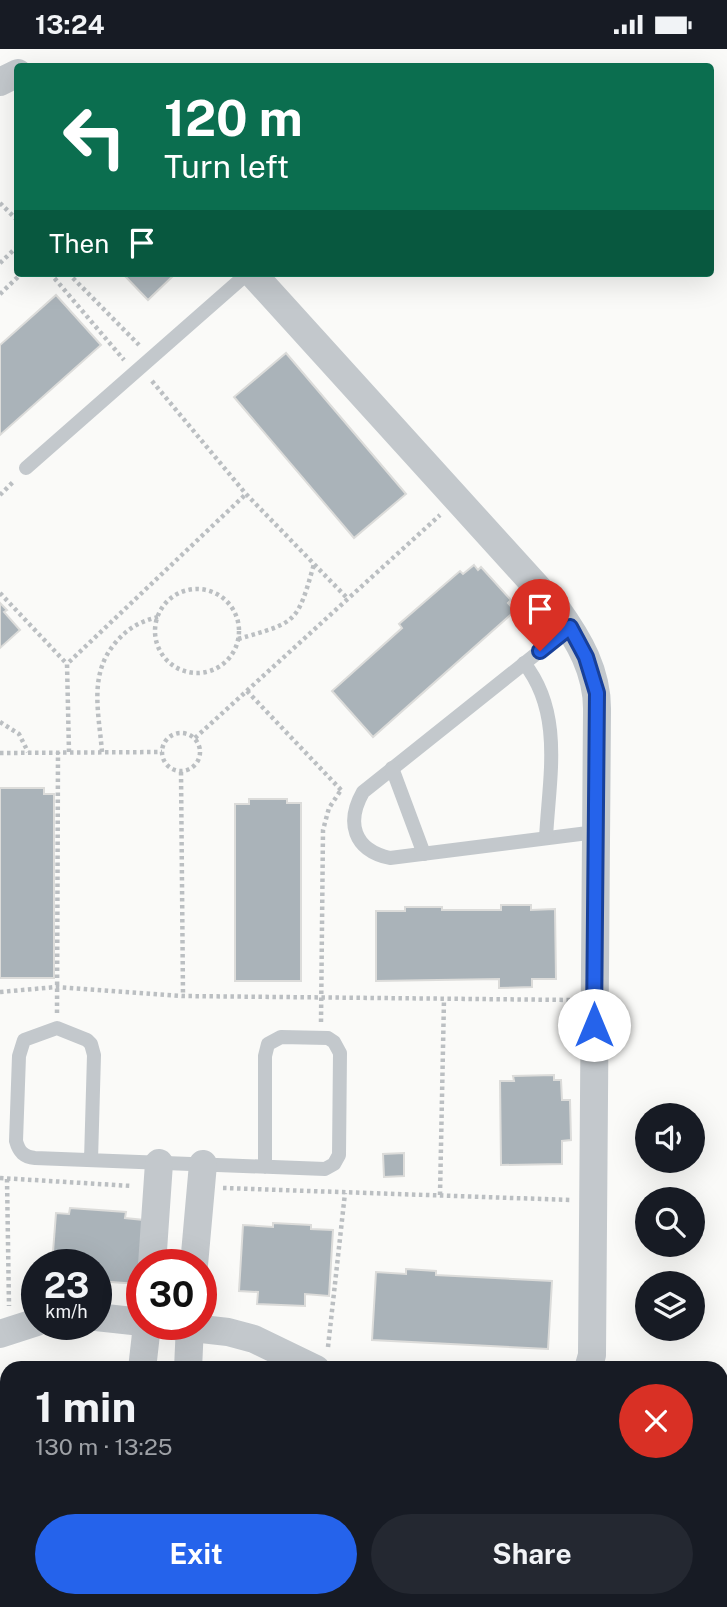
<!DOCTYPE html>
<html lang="en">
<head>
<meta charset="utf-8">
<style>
  :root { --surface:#171b24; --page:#242831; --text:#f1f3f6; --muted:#9ea1a6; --accent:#2563eb }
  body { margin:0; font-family:"Public Sans",sans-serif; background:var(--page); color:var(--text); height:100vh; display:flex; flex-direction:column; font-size:26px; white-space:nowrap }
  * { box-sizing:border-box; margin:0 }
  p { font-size:23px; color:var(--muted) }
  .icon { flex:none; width:38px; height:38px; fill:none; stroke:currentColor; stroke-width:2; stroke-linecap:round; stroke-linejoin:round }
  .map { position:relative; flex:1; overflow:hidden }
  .panel { position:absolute; left:0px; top:1312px; width:728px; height:247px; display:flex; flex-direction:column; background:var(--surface); border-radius:21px 21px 0 0; box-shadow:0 7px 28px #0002 }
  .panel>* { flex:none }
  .hud { position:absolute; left:14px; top:14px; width:700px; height:214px; border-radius:7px; box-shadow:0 7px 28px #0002; background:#0b6e4f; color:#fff; overflow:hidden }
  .controls { position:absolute; left:635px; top:1054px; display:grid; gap:14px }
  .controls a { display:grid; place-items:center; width:70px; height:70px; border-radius:50%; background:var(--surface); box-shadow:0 7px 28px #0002; font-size:35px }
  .speed { position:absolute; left:21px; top:1200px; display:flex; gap:14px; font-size:35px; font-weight:700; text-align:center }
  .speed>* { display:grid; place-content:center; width:91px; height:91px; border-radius:50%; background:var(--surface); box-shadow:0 7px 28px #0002; line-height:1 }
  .speed small { font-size:18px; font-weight:400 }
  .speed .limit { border:10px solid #d22; background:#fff; color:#111 }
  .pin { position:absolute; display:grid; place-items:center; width:60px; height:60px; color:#fff; margin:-72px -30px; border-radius:50% 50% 50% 0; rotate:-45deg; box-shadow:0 0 7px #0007 }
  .pin .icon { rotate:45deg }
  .me { position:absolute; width:77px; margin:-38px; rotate:0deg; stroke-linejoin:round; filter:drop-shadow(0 0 5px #0008) }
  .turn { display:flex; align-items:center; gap:24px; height:147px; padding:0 35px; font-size:32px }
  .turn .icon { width:91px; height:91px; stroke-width:2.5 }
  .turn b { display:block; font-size:49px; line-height:60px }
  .then { display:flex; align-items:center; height:66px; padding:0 35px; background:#0003; gap:14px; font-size:26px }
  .round { display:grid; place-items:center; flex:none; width:74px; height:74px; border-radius:37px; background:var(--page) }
  .head { display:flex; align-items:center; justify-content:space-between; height:119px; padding:0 35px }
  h1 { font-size:42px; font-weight:700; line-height:52px }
  .primary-button { display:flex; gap:14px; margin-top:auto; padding:14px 35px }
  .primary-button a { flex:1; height:80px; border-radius:42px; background:var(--accent); color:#fff; font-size:28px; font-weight:700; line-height:80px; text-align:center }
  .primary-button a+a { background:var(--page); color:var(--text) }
  .status { display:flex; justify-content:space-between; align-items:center; height:49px; padding:0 35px; background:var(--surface); direction:ltr }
  .status svg { height:19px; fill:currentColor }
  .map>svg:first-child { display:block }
  .building { fill:#aab3b9; stroke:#dcdcda; stroke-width:2 }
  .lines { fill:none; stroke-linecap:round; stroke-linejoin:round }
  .path { stroke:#bbbfc2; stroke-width:4.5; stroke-dasharray:3.5 3.5; stroke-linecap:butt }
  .service { stroke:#c3c8cc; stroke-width:14 }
  .minor { stroke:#c3c8cc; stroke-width:28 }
  .route-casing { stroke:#184099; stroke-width:18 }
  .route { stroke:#2563eb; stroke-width:12 }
</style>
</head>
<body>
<div class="status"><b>13:24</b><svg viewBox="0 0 49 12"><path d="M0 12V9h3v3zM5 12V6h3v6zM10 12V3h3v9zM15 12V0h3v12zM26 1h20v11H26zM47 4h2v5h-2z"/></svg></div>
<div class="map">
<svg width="727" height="1558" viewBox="0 0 727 1558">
  <rect width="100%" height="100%" fill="#fafaf8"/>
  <g class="building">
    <path d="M 122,224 L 176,224 L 148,251 Z"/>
    <path d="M 56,246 L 101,296 L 0,386 L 0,296 Z"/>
    <path d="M 286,304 L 406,445 L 354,489 L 234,348 Z"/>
    <path d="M 474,516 L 478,521 L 481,518 L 511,551 L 508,554 L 515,562 L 373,688 L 332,642 L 402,579 L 399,575 L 460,522 L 463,525 Z"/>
    <path d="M 0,554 L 7,561 L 4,563 L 20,581 L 0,599 Z"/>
    <path d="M 0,739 L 44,739 L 44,745 L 54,745 L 54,929 L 0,929 Z"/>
    <path d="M 249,750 L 287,750 L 287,754 L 301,754 L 301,932 L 235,932 L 235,755 L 249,755 Z"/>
    <path d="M 501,856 L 531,856 L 531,861 L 555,860 L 556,930 L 532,930 L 532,938 L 499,939 L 499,930 L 376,932 L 376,862 L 405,862 L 405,858 L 442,858 L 442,861 L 501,861 Z"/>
    <path d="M 554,1026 L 554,1031 L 561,1031 L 562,1051 L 570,1051 L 571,1091 L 562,1092 L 562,1115 L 501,1116 L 500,1032 L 514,1032 L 513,1027 Z"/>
    <path d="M 404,1104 L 404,1127 L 384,1128 L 383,1105 Z"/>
    <path d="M 70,1159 L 126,1163 L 125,1169 L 144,1171 L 142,1224 L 140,1224 L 139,1235 L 96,1232 L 96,1216 L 52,1216 L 56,1164 L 69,1165 Z"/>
    <path d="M 273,1174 L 311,1176 L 311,1180 L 333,1181 L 329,1247 L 305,1245 L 305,1257 L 257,1255 L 258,1243 L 239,1242 L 243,1176 L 273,1178 Z"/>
    <path d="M 406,1220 L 436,1222 L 436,1226 L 552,1232 L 548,1300 L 372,1291 L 376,1223 L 406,1225 Z"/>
  </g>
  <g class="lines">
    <g class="path">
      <path d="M 0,154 L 18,172"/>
      <path d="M 0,214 L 18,197"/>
      <path d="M 50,224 L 124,311"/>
      <path d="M 68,224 L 139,296"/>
      <path d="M 0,245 L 22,224"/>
      <path d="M 152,332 L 246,445 L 348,550"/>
      <path d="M 0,446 L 14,432"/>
      <circle cx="197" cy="582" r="42"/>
      <path d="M 0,544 L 67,615"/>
      <path d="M 238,590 C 297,573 297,575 314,515"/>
      <path d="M 247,642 L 343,743"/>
      <path d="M 0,673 L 19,685 L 28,703"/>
      <circle cx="181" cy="703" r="19"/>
      <path d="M 195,689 L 440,466"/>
      <path d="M 69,703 L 67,615 L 246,445"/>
      <path d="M 102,703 C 99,664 88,625 116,593 C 128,579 141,572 158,568"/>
      <path d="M 0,704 L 162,703"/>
      <path d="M 181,723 L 183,947"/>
      <path d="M 0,943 L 56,938 L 183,947 L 573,951"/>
      <path d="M 57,964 L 58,703"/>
      <path d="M 321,973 L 323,781 L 329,759 L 341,741"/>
      <path d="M 0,1129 L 132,1137"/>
      <path d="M 7,1130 L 9,1257"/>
      <path d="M 223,1139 L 571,1151"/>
      <path d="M 440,1146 L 444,950"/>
      <path d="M 328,1298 L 345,1144"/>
    </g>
    <g class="service">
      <path d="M 26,419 L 248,224"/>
      <path d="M 570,578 L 363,743 C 346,773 353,801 390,809 L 596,783"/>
      <path d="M 524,614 C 564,664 549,729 546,789"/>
      <path d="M 392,719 L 424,805"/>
      <path d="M 91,1111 L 94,1006 L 91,995 L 87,991 L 57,979 L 24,991 L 19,1007 L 16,1092 C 19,1103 24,1108 35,1109 L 325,1120 L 334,1115 L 339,1106 L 340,1004 L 334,993 L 328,989 L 281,988 L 268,995 L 265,1007 L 265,1118"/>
    </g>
    <g class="minor">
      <path d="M 0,33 L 18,24"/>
      <path d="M 252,224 L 556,559 C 579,591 598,623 597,663 L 592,1306 L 588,1320"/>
      <path d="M 152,1216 L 159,1114"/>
      <path d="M 194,1216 L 203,1115"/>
      <path d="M 96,1268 L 142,1273"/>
      <path d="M 166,1276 L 228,1283 L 254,1290 L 316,1320"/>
      <path d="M 0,1285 L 37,1273"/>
      <path d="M 142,1320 L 147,1276"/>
      <path d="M 188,1320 L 190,1276"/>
      <path d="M 0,1352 L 7,1352"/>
    </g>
  </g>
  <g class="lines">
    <defs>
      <path id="route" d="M 540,602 L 570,578 L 586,608 L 597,644 L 594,976"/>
    </defs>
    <use href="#route" class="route-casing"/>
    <use href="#route" class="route"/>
  </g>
</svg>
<div class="controls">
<a><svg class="icon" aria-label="sound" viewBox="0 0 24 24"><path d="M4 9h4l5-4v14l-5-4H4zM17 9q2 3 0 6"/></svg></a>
<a><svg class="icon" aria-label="search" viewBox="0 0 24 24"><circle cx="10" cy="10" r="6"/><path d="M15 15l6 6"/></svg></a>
<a><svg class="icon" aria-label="layers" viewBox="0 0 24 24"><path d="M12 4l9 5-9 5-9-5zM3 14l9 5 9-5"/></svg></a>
</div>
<div class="speed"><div>23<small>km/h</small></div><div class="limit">30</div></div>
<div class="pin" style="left:540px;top:602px;background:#d93025"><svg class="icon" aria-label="arrive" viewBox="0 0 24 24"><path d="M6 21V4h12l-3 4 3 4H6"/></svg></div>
<svg class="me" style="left:594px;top:976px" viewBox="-20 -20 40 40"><circle r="19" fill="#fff"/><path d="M0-13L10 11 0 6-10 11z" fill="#2563eb"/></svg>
<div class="hud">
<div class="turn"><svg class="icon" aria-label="left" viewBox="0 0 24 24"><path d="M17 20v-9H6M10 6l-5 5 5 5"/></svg><div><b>120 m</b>Turn left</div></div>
<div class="then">Then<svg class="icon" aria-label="arrive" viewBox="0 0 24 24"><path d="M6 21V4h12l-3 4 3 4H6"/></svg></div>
</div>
<section class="panel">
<div class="head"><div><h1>1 min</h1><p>130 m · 13:25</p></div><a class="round" style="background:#d93025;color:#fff"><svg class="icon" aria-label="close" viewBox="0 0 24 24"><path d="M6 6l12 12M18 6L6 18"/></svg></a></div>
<div class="primary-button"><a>Exit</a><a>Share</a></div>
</section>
</div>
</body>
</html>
